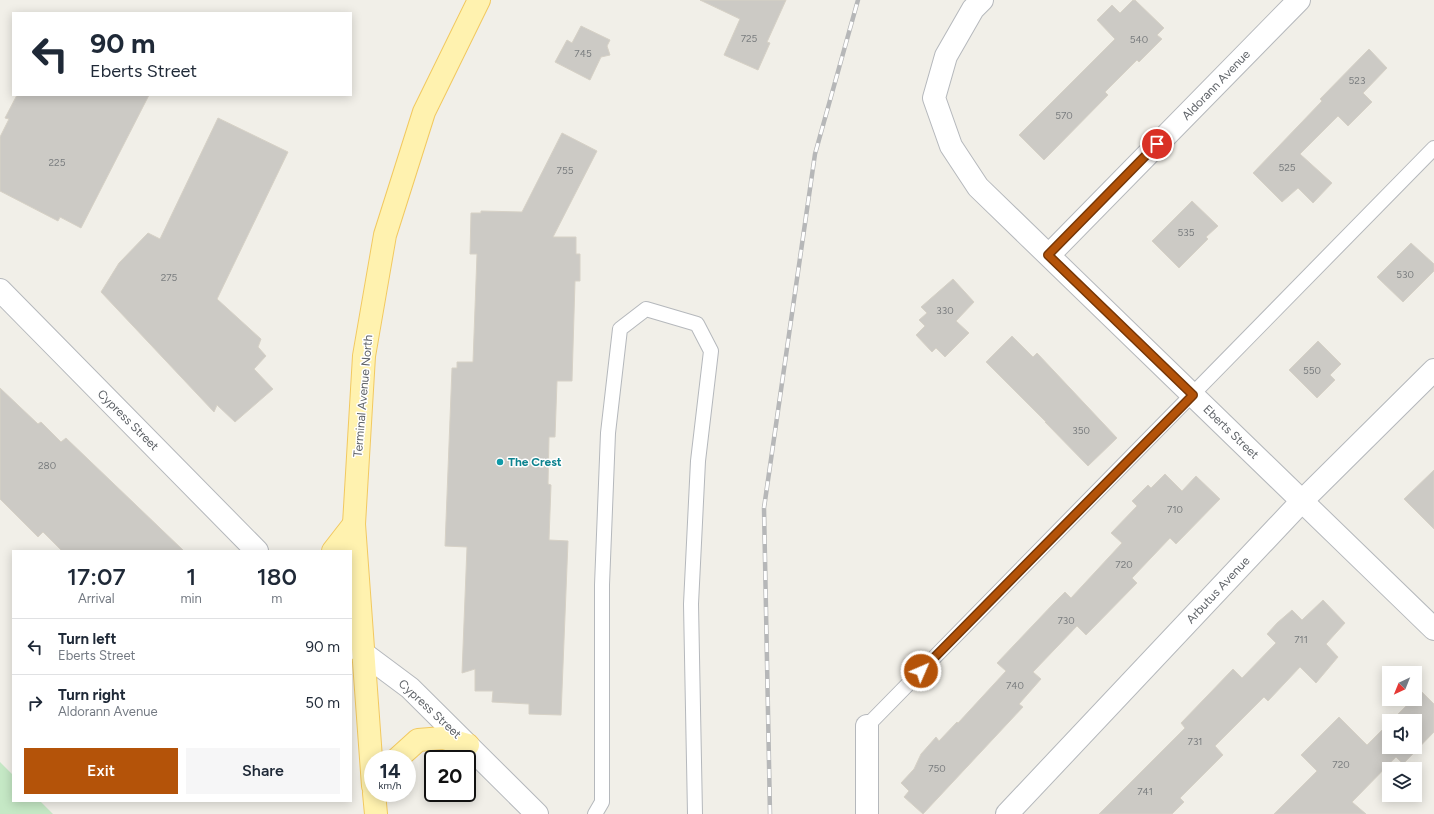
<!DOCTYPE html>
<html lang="en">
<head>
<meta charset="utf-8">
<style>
  :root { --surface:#fff; --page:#f6f6f7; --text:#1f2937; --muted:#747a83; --line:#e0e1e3; --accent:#b45309 }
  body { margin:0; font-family:Figtree,sans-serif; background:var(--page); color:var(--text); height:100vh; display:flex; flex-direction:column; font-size:15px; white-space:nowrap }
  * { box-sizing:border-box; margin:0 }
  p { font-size:13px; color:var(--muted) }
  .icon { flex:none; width:22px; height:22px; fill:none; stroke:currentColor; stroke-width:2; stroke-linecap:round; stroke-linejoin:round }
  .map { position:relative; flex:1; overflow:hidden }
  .drawer { position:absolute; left:12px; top:550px; width:340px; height:252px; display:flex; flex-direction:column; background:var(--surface); border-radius:0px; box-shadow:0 2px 10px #0003 }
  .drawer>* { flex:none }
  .hud { position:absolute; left:12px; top:12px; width:340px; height:84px; border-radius:0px; box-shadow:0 2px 10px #0003; background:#fff; color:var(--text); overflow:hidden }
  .needle { width:26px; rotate:223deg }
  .fabs { position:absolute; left:1382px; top:666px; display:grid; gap:8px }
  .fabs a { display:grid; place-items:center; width:40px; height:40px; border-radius:0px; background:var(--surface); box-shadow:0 2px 10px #0003; font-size:20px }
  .speed { position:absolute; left:364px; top:750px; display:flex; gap:8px; font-size:20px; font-weight:700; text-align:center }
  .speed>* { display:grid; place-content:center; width:52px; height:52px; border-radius:50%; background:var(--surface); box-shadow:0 2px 10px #0003; line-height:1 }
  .speed small { font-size:10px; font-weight:400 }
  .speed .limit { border:2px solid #111; border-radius:6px; background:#fff; color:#111 }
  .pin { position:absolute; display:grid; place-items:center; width:34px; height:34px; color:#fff; margin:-17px; border:2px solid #fff; border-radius:50%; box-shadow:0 1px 4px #0007 }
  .me { position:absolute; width:44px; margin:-22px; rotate:45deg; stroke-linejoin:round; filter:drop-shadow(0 0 3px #0008) }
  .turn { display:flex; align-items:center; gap:14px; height:84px; padding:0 12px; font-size:18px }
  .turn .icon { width:52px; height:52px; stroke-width:2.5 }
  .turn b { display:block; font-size:28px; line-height:34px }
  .eta { display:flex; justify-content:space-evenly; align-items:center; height:68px; text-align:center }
  .eta b { font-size:24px; font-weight:600; line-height:28px }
  .action { display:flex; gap:8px; margin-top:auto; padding:8px 12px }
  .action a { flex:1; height:46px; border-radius:0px; background:var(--accent); color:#fff; font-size:16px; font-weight:600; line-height:46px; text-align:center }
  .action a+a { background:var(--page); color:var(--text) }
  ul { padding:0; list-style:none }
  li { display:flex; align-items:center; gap:12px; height:56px; padding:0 12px; border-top:1px solid var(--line) }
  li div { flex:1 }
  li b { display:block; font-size:15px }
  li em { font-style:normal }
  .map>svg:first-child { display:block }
  .green { fill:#c5e8c5 }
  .building { fill:#cccac5; stroke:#d6d1c6 }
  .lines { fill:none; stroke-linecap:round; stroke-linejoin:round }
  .lane-casing { stroke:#b5b8bc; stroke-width:16 }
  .street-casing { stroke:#b5b8bc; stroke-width:24 }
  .primary-casing { stroke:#f2c960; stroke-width:24 }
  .lane { stroke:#fff; stroke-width:14 }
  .street { stroke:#fff; stroke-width:22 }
  .primary { stroke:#fff2af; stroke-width:22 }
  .rail-casing { stroke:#b6b7b8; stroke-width:4.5 }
  .rail { stroke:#fff; stroke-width:3; stroke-dasharray:9; stroke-linecap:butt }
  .route-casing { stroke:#753606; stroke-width:10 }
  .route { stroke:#b45309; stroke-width:7 }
  .culture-dot { fill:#0f9aa8; stroke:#fff; stroke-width:1.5 }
  .labels { text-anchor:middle; stroke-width:3; stroke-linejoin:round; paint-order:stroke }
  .number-label { font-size:10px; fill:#7a7d7f }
  .street-label { font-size:12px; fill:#5f6368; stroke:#fff }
  .culture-label { font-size:12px; font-weight:bold; fill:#0d838f; stroke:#fff; text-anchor:start }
</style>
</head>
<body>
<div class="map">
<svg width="1434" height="814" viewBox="0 0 1434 814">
  <rect width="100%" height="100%" fill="#f1efe8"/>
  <path class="green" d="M 0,762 L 13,775 L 13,801 L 40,801 L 53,814 L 0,814 Z"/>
  <g class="building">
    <path d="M 700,0 L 786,0 L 767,42 L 770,43 L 758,70 L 724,55 L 740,19 Z"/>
    <path d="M 1133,0 L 1135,0 L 1164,28 L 1157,35 L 1162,39 L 1139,62 L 1137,60 L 1105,92 L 1108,95 L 1044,160 L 1019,135 L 1115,39 L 1097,20 L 1112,5 L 1120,13 Z"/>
    <path d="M 581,26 L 610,40 L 607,46 L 610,55 L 601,57 L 590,80 L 555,62 L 567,40 L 572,43 Z"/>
    <path d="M 1369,49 L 1387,68 L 1363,93 L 1372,102 L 1348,126 L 1338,116 L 1300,154 L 1332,183 L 1313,203 L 1298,188 L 1282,202 L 1253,173 L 1322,101 L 1320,99 Z"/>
    <path d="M 17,95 L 149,95 L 81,228 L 60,217 L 58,221 L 0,191 L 0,137 L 9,119 L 5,118 Z"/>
    <path d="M 218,118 L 288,152 L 217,299 L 261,339 L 258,347 L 266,356 L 254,369 L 273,389 L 235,422 L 217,405 L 214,412 L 101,292 L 119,263 L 148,233 L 160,239 Z"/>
    <path d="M 562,133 L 597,151 L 553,237 L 576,237 L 576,254 L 580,254 L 580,281 L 575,281 L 572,381 L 557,381 L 555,437 L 549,437 L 548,484 L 551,485 L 549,540 L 568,541 L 561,715 L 529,714 L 529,704 L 492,702 L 493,691 L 475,691 L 475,669 L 462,673 L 467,547 L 445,546 L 452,368 L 457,368 L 457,362 L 473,362 L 477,254 L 470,254 L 471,213 L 481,213 L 481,211 L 522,212 Z"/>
    <path d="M 1192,201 L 1218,226 L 1206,237 L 1208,239 L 1179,268 L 1152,241 Z"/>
    <path d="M 1411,243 L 1434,264 L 1434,271 L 1403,302 L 1377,277 Z"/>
    <path d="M 953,279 L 974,302 L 956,321 L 969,333 L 945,357 L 936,348 L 932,352 L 916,335 L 925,326 L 919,320 L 927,313 L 921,307 Z"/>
    <path d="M 1012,336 L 1033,357 L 1037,353 L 1117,438 L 1088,466 L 1045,422 L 1046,422 L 986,362 Z"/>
    <path d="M 1318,341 L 1341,364 L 1330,375 L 1335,380 L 1317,398 L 1289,370 Z"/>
    <path d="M 0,388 L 38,424 L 41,422 L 61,442 L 66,438 L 184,551 L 62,551 L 43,532 L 38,537 L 0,499 Z"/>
    <path d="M 1434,470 L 1434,529 L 1404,499 Z"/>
    <path d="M 1165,474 L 1182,491 L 1196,476 L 1220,499 L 1176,544 L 1170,538 L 1132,578 L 1137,583 L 1086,635 L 1077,626 L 1033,672 L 1041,679 L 1019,704 L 1023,707 L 923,814 L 904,797 L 909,791 L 901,783 L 914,769 L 921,754 L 936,737 L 939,741 L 957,722 L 958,723 L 1006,671 L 997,663 L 1054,603 L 1065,592 L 1071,598 L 1122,543 L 1111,533 L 1137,506 L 1132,501 L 1148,485 L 1151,488 Z"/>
    <path d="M 1323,600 L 1345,623 L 1326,644 L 1338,657 L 1316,683 L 1300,667 L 1268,701 L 1264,697 L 1215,746 L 1223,755 L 1180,798 L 1184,802 L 1172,814 L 1099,814 L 1185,728 L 1181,723 L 1233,669 L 1242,678 L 1276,643 L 1267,634 L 1277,623 L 1292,610 L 1302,620 Z"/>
    <path d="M 1421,691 L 1434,704 L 1434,732 L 1403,764 L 1396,757 L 1352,802 L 1366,814 L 1274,814 L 1317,771 L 1301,755 L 1339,717 L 1367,745 L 1389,723 L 1389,747 L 1415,747 L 1415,721 L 1391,721 L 1413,699 L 1415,699 L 1415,697 Z"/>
  </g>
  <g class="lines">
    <defs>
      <g id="lane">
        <path d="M 867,726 L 1434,148"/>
        <path d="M 595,814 L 602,802 L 602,585 L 608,433 L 620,329 L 646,309 L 697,324 L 711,351 L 698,461 L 691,604 L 695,814"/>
      </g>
      <g id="street">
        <path d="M 982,0 L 973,9 L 946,56 L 934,98 L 951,146 L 978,187 L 1434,629"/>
        <path d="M 1049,255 L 1299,0"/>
        <path d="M 0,290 L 257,551"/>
        <path d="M 351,644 L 410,688 L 537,814"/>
        <path d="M 867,726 L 867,814"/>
        <path d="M 1007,814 L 1302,501 L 1434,370"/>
      </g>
      <g id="primary">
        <path d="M 333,551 L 354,524"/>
        <path d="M 397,759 L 418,740 L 443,738 L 468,745"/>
        <path d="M 373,786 L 354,524 L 364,356 L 385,235 L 424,112 L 479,0"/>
        <path d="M 374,793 L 376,814"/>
      </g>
    </defs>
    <use href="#lane" class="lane-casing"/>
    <use href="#street" class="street-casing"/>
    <use href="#primary" class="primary-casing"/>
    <use href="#lane" class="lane"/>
    <use href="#street" class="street"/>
    <use href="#primary" class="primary"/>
    <defs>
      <path id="rail" d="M 770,814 L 764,508 L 815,154 L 858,0"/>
    </defs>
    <use href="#rail" class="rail-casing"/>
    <use href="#rail" class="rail"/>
  </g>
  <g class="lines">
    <defs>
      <path id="route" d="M 921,671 L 1193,395 L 1048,255 L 1157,144"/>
    </defs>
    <use href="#route" class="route-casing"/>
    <use href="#route" class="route"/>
  </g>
  <circle class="culture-dot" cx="500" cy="462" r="4"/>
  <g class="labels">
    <g class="number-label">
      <text x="749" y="42">725</text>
      <text x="1139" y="43">540</text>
      <text x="583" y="57">745</text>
      <text x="1357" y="84">523</text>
      <text x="1064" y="119">570</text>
      <text x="57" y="166">225</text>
      <text x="1287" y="171">525</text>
      <text x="565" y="174">755</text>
      <text x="1186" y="236">535</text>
      <text x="1405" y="278">530</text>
      <text x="169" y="281">275</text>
      <text x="945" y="314">330</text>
      <text x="1312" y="374">550</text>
      <text x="1081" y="434">350</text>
      <text x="47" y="469">280</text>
      <text x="1175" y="513">710</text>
      <text x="1124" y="568">720</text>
      <text x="1066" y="624">730</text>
      <text x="1301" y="643">711</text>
      <text x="1015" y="689">740</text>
      <text x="1195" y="745">731</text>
      <text x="1341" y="768">720</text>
      <text x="937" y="772">750</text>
      <text x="1145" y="795">741</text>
    </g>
    <g class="street-label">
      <text transform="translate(1216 85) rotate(-46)" y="4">Aldorann Avenue</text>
      <text transform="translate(363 396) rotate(-85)" y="4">Terminal Avenue North</text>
      <text transform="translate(128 420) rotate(45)" y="4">Cypress Street</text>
      <text transform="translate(1231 432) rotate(44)" y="4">Eberts Street</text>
      <text transform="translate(1218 590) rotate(-47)" y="4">Arbutus Avenue</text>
      <text transform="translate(430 709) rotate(43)" y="4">Cypress Street</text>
    </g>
    <g class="culture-label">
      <text x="508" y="466">The Crest</text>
    </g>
  </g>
</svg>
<div class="fabs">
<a><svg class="needle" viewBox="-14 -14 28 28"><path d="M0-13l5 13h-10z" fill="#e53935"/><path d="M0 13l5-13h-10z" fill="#747a83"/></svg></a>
<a><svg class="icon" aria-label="sound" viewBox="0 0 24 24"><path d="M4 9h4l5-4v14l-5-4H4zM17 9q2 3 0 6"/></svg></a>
<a><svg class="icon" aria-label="layers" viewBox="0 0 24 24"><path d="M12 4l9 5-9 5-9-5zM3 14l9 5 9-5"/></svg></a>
</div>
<div class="speed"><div>14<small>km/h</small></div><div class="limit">20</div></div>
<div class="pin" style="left:1157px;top:144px;background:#d93025"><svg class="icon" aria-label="arrive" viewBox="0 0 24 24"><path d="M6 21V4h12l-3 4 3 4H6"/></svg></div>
<svg class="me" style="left:921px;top:671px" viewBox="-20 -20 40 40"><circle r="17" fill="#b45309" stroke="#fff" stroke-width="3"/><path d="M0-11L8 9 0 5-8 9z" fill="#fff"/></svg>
<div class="hud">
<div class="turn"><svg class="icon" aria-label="left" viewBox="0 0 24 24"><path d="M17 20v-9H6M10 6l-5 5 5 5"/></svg><div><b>90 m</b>Eberts Street</div></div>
</div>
<section class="drawer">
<div class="eta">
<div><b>17:07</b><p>Arrival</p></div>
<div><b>1</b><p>min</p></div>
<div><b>180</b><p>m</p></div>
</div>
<ul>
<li><svg class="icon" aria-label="left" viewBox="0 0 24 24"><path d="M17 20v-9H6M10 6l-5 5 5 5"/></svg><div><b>Turn left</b><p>Eberts Street</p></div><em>90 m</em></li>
<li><svg class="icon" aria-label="right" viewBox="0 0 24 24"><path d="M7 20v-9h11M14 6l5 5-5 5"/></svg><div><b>Turn right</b><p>Aldorann Avenue</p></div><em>50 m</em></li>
</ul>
<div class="action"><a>Exit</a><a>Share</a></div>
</section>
</div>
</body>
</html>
